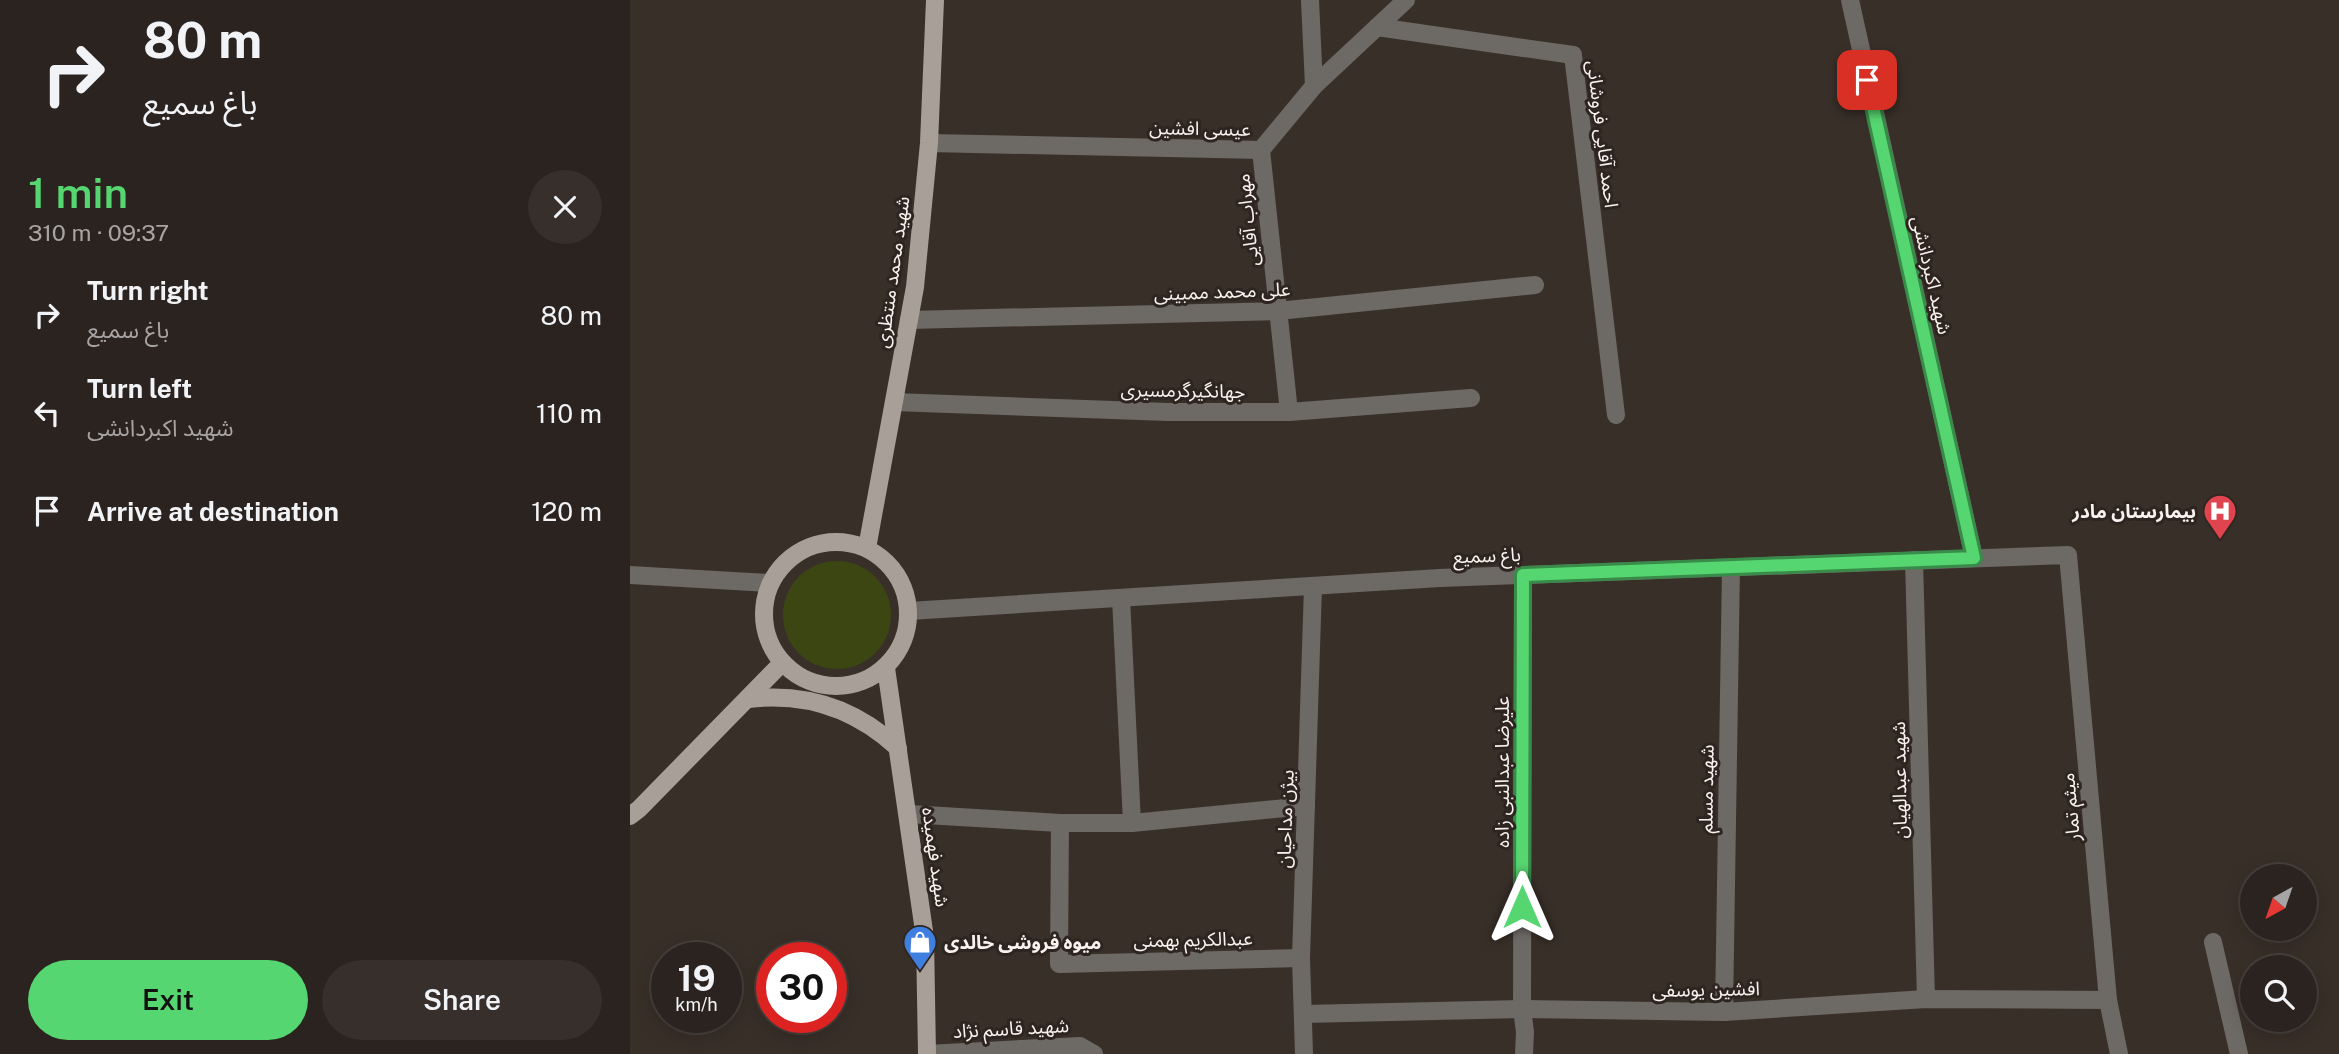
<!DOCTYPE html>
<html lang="en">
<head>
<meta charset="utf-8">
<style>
  :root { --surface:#2b231f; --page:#372f2c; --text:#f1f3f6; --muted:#a6a4a4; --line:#47403d; --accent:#56d671 }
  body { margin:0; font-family:"Public Sans","Noto Sans Arabic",sans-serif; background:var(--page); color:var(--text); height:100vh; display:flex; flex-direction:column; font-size:26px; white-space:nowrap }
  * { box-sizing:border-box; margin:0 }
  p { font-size:23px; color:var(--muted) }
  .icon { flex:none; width:38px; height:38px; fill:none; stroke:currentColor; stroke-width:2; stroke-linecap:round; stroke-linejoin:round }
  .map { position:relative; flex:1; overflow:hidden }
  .drawer { display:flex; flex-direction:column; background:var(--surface); width:630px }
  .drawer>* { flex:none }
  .banner { background:#2b231f; color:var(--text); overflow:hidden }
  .needle { width:46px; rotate:220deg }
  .controls { position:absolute; left:1610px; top:864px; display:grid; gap:14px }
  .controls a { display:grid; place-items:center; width:77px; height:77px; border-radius:50%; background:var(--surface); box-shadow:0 4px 18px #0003,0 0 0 2px var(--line); font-size:35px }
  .speed { position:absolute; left:21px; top:942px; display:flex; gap:14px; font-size:35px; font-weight:700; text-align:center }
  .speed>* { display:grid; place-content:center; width:91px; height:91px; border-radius:50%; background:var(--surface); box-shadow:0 4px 18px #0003,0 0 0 2px var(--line); line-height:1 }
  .speed small { font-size:18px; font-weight:400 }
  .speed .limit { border:10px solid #d22; background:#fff; color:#111 }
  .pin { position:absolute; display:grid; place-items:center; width:60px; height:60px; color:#fff; margin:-30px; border-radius:14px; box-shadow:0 4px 10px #0006 }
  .me { position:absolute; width:77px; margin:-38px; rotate:0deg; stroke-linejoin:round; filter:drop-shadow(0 0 5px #0008) }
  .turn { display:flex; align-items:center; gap:24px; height:147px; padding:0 28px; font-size:32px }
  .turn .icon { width:91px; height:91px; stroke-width:2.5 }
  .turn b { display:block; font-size:49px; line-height:60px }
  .round { display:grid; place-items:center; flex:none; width:74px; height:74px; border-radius:37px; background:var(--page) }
  .overview { display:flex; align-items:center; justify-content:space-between; height:119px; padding:0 28px }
  h1 { font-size:42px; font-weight:600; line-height:52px; color:var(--accent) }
  .primary-button { display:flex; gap:14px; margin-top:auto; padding:14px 28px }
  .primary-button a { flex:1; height:80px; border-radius:42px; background:var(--accent); color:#111; font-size:28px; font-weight:600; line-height:80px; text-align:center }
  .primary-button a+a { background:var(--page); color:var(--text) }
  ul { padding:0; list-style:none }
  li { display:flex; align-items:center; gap:21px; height:98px; padding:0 28px }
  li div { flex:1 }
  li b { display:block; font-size:26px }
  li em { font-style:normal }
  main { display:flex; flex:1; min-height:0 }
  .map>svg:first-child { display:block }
  .green { fill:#3c4613 }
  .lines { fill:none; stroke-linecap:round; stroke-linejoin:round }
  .minor { stroke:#6d6965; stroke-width:18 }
  .major { stroke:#a8a098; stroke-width:18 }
  .route-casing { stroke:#388b49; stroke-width:18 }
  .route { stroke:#56d671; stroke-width:12 }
  .labels { text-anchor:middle; stroke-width:6; stroke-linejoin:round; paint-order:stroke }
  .street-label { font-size:19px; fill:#f9f2ee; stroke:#2e2520 }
  .poi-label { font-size:19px; font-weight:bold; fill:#f9f2ee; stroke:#2e2520; text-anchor:end }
</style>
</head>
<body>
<main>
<section class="drawer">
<div class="banner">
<div class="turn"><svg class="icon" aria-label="right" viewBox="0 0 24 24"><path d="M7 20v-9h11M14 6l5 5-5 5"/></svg><div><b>80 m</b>باغ سمیع</div></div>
</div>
<div class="overview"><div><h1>1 min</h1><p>310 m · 09:37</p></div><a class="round"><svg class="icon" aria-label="close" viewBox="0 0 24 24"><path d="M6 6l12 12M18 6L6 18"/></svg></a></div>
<ul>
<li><svg class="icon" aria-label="right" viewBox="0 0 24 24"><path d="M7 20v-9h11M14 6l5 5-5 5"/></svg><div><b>Turn right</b><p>باغ سمیع</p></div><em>80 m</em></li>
<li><svg class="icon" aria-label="left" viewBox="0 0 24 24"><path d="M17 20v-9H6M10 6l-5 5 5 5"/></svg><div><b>Turn left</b><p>شهید اکبردانشی</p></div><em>110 m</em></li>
<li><svg class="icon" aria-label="arrive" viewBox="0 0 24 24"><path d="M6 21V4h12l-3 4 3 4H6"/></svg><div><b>Arrive at destination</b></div><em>120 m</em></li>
</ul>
<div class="primary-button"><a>Exit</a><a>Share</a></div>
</section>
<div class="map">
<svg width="1709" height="1054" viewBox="0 0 1709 1054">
  <rect width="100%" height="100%" fill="#392f29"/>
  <circle class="green" cx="207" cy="615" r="54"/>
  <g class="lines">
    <g class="minor">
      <path d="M 680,0 L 684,86"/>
      <path d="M 1220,0 L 1344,558"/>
      <path d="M 747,27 L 943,55 L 986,415"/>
      <path d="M 299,143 L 631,150 L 684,86 L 776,0"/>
      <path d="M 631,150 L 659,412"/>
      <path d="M 279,320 L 648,311 L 905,285"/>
      <path d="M 264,402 L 538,412 L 659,412 L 841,398"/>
      <path d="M 1284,560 L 1296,999"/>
      <path d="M 0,575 L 139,583"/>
      <path d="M 893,575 L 892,1009 L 895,1032 L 894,1054"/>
      <path d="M 491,598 L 502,823"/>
      <path d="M 279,611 L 810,578 L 1438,555 L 1478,1000 L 1489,1054"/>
      <path d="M 279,814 L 430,823 L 502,823 L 676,806"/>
      <path d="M 430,823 L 429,964 L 671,958"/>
      <path d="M 1583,942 L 1609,1054"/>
      <path d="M 1094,1012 L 1101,567"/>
      <path d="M 674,1014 L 892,1009 L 1094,1012 L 1296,999 L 1478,1000"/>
      <path d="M 297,1054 L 450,1046 L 464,1054"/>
      <path d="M 674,1054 L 671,958 L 683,586"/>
    </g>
    <g class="major">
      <circle cx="206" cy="614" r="72"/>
      <path d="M 237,548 L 285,287 L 299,143 L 305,0"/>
      <path d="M 256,668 L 295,938 L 297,1054"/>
      <path d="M 118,699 C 176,692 225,708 268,748"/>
      <path d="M 0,816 L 9,809 L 152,663"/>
    </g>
  </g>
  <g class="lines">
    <defs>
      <path id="route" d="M 892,907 L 893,575 L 1344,558 L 1237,80"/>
    </defs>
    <use href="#route" class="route-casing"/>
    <use href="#route" class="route"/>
  </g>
  <defs>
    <symbol id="hospital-pin" viewBox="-11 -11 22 30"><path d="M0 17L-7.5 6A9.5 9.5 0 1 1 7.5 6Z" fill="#e0444e" stroke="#2e2520"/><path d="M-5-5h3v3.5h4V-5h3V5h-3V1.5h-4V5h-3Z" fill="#fff"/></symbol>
    <symbol id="shop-pin" viewBox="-11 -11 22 30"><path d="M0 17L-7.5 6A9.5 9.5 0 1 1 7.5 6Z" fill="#3f7fe0" stroke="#2e2520"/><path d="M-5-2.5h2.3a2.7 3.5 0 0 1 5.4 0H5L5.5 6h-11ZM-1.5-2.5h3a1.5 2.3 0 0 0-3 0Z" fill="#fff"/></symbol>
  </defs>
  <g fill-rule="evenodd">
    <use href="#hospital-pin" x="1571" y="492" width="38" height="52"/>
    <use href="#shop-pin" x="271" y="923" width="38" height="52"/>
  </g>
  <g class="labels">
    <g class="street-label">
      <text transform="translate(570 128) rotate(1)" y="7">عیسی افشین</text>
      <text transform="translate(973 134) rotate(83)" y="7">احمد آقایی فروشانی</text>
      <text transform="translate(617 220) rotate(-96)" y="7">مهراب آقایی</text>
      <text transform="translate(262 272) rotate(-82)" y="7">شهید محمد منتظری</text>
      <text transform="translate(1302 275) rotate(77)" y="7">شهید اکبردانشی</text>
      <text transform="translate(592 291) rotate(-2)" y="7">علی محمد ممبینی</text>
      <text transform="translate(553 390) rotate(1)" y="7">جهانگیرگرمسیری</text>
      <text transform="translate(857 555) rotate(-2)" y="7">باغ سمیع</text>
      <text transform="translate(872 772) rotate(-90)" y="7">علیرضا عبدالنبی زاده</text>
      <text transform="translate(1269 780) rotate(-91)" y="7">شهید عبدالهیان</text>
      <text transform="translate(1076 789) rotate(-89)" y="7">شهید مسلم</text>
      <text transform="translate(1440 807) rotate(-95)" y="7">میثم تمار</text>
      <text transform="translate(655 819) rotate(-88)" y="7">بیژن مداحیان</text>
      <text transform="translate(306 857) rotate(82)" y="7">شهید فهمیده</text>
      <text transform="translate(563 939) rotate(-1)" y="7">عبدالکریم بهمنی</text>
      <text transform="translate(1076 989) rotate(-1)" y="7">افشین یوسفی</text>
      <text transform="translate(381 1028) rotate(-3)" y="7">شهید قاسم نژاد</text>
    </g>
    <g class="poi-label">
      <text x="1566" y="518">بیمارستان مادر</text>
      <text x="314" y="949" text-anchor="start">میوه فروشی خالدی</text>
    </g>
  </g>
</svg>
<div class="controls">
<a><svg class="needle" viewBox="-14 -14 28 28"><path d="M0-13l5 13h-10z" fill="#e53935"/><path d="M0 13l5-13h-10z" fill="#a6a4a4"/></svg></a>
<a><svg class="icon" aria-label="search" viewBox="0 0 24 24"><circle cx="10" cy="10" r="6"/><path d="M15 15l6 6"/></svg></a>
</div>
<div class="speed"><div>19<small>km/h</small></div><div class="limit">30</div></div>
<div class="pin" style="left:1237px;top:80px;background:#d93025"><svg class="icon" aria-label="arrive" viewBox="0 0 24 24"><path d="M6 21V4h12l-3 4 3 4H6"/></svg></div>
<svg class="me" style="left:892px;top:907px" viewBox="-20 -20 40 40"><path d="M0-17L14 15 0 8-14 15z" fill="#56d671" stroke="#fff" stroke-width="4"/></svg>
</div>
</main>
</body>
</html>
